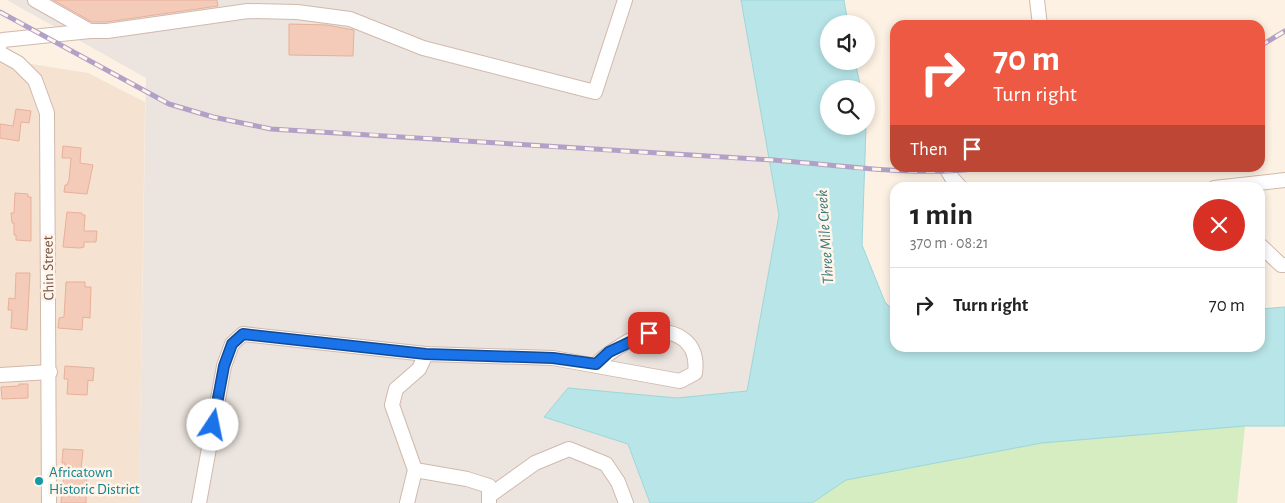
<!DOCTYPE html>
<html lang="en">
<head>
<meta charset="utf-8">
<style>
  :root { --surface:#fff; --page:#f6f6f6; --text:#222; --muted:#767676; --line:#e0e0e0 }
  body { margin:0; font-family:"Alegreya Sans",sans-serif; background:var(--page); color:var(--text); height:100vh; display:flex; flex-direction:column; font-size:19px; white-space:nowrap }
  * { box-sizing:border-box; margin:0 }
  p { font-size:16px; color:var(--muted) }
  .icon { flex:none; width:28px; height:28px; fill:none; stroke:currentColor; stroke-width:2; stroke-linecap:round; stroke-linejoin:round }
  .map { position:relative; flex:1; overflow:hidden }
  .sheet { position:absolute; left:890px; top:182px; width:375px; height:170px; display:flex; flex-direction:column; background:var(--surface); border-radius:15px; box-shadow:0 2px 8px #0003 }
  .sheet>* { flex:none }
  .guide { position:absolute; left:890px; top:20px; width:375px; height:152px; border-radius:15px; box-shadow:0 2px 8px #0003; background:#ed5942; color:#fff; overflow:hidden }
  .buttons { position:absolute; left:820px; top:15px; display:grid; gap:10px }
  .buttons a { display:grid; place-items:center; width:55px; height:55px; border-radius:50%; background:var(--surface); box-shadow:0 2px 8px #0003; font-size:25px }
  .pin { position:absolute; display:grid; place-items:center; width:42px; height:42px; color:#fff; margin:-21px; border-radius:10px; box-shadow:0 2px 8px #0006 }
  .me { position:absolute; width:55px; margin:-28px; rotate:11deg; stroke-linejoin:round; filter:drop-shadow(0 0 4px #0008) }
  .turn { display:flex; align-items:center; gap:18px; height:105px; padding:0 20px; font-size:22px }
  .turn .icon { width:65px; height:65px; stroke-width:2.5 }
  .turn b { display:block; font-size:35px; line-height:42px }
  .then { display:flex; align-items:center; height:48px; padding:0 20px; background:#0003; gap:10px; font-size:19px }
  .round { display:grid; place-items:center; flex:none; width:52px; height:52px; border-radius:26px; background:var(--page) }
  .overview { display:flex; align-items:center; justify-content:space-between; height:85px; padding:0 20px }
  h1 { font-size:30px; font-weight:700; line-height:38px }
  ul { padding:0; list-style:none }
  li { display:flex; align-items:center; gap:15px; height:75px; padding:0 20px; border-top:1px solid var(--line) }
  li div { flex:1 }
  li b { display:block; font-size:19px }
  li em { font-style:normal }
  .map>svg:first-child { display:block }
  .residential { fill:#f5e2d1 }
  .industrial { fill:#ece4de }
  .green { fill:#d6ecc1 }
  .water { fill:#b7e5e8; stroke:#9cd6da }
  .building { fill:#f4cbb9; stroke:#e8b099 }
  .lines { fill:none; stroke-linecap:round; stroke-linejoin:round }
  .minor-casing { stroke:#d1b9ac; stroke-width:16 }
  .minor { stroke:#fff; stroke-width:14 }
  .rail-casing { stroke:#b2a1c7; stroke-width:5 }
  .rail { stroke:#fff5ea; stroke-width:3; stroke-dasharray:9; stroke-linecap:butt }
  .route-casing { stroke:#114b97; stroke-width:12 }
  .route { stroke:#1a73e8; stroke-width:9 }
  .culture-dot { fill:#0f9aa8; stroke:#fff5ea; stroke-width:2 }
  .labels { text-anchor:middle; stroke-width:5; stroke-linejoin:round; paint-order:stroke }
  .street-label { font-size:15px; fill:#775448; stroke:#fff5ea }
  .culture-label { font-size:15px; fill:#0d838f; stroke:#fff5ea; text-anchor:start }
  .water-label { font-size:16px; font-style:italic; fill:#3a787d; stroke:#fff5ea }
</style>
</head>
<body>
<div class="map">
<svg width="1285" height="503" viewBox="0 0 1285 503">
  <rect width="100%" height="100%" fill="#fdf1e3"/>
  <path class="residential" d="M 0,59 L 88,73 L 145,102 L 139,503 L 0,503 Z"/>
  <path class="industrial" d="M 7,0 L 741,0 L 779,215 L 747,391 L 677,398 L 568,388 L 544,417 L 628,444 L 650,503 L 139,503 L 146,78 Z"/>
  <path class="green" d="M 1245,426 L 1237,503 L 812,503 L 846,480 L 1042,443 Z"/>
  <path class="water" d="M 741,0 L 844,0 L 848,24 L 829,24 L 829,61 L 855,61 L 861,89 L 829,89 L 829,126 L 866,126 L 862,245 L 885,302 L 895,312 L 895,348 L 1260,348 L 1260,309 L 1285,307 L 1285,426 L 1245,426 L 1042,443 L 846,480 L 812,503 L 650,503 L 628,444 L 544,417 L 568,388 L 677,398 L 747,391 L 779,215 Z"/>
  <g class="building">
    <path d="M 53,0 L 217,0 L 218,6 L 106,22 L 92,22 Z"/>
    <path d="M 289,24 L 327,25 L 354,30 L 353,56 L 289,55 Z"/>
    <path d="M 16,109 L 31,111 L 29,123 L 21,122 L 19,141 L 0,138 L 0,124 L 13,126 Z"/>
    <path d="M 63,146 L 81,148 L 80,163 L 93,165 L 87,194 L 64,192 L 65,185 L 67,185 L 69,180 L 71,158 L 62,158 Z"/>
    <path d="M 15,193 L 28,194 L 28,197 L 31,197 L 31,241 L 16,240 L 16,235 L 14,235 L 14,223 L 12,223 L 11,213 L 14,213 Z"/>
    <path d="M 67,212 L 82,213 L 82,215 L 85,215 L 84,231 L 97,231 L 96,242 L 84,242 L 84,247 L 80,248 L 63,247 Z"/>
    <path d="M 16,273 L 30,273 L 27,330 L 11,328 L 12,310 L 8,310 L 9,298 L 15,299 Z"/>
    <path d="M 66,282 L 85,282 L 85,287 L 91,287 L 90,318 L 83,317 L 82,330 L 58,328 L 59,318 L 64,317 Z"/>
    <path d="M 65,366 L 94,368 L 93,381 L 88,380 L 87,395 L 67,394 L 68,379 L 64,379 Z"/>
    <path d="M 19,384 L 28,384 L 28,398 L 2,399 L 1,387 L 19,386 Z"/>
    <path d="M 63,449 L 83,450 L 81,470 L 87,471 L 86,503 L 61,503 L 65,463 L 62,463 Z"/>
  </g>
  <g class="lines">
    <defs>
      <g id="minor">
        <path d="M 35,0 L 90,31 L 107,31 L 248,11 L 297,12 L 350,19 L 423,48 L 595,92 L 625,0"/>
        <path d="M 1037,0 L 1040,25"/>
        <path d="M 0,44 L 3,40 L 90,31"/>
        <path d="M 0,53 L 18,63 L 35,80 L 47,113 L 49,503"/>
        <path d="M 946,168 L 952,178 L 961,188"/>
        <path d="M 1214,188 L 1285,180"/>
        <path d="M 1260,245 L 1281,265 L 1285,265"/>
        <path d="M 0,375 L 50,372"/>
        <path d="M 415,470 L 467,479 L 489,486 L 489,502"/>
        <path d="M 489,496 L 535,463 L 569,449 L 606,464 L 618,482 L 626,503"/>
        <path d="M 199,503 L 224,366 L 232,344 L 243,334 L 426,354 L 553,358 L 680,381 L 695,373 C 699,343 678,328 649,333 C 633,336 607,354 596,364"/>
        <path d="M 407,503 L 415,470 L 392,405 L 396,389 L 419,369 L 426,354"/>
      </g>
    </defs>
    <use href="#minor" class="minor-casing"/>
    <use href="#minor" class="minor"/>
    <defs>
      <g id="rail">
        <path d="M 0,12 L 169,104 L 213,117 L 271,129 C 433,138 594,150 756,159 C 829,163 910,178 982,168"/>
        <path d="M 1260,46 L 1285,31"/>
      </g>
    </defs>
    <use href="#rail" class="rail-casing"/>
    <use href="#rail" class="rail"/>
  </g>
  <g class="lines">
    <defs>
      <path id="route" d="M 213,425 L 224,366 L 232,344 L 243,334 L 426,354 L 553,358 L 596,364 L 609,352 L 649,333"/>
    </defs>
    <use href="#route" class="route-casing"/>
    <use href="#route" class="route"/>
  </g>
  <circle class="culture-dot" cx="39" cy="481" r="5"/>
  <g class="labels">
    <g class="street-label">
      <text transform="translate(48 268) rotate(-91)" y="5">Chin Street</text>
    </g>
    <g class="culture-label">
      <text x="49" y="477">Africatown<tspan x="49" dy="17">Historic District</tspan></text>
    </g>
    <g class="water-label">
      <text transform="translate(824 237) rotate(-94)" y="6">Three Mile Creek</text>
    </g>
  </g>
</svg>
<div class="buttons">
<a><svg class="icon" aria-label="sound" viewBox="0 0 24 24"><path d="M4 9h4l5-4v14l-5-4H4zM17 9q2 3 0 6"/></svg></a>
<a><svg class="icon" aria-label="search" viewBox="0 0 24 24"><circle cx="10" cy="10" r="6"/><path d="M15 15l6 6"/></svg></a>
</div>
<div class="pin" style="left:649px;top:333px;background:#d93025"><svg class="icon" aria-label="arrive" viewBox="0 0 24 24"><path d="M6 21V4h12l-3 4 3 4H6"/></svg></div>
<svg class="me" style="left:213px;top:425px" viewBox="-20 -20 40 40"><circle r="19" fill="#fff"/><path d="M0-13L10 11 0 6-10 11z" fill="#1a73e8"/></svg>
<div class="guide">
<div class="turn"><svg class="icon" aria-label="right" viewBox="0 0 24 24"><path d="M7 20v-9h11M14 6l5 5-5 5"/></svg><div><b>70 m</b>Turn right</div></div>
<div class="then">Then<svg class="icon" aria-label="arrive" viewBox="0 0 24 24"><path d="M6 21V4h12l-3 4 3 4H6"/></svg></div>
</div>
<section class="sheet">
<div class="overview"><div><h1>1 min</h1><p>370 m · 08:21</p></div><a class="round" style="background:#d93025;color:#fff"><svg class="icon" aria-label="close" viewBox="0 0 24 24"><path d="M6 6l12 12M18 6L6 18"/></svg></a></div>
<ul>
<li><svg class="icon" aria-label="right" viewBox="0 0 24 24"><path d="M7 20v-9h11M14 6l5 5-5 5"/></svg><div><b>Turn right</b></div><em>70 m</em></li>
</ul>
</section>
</div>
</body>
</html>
